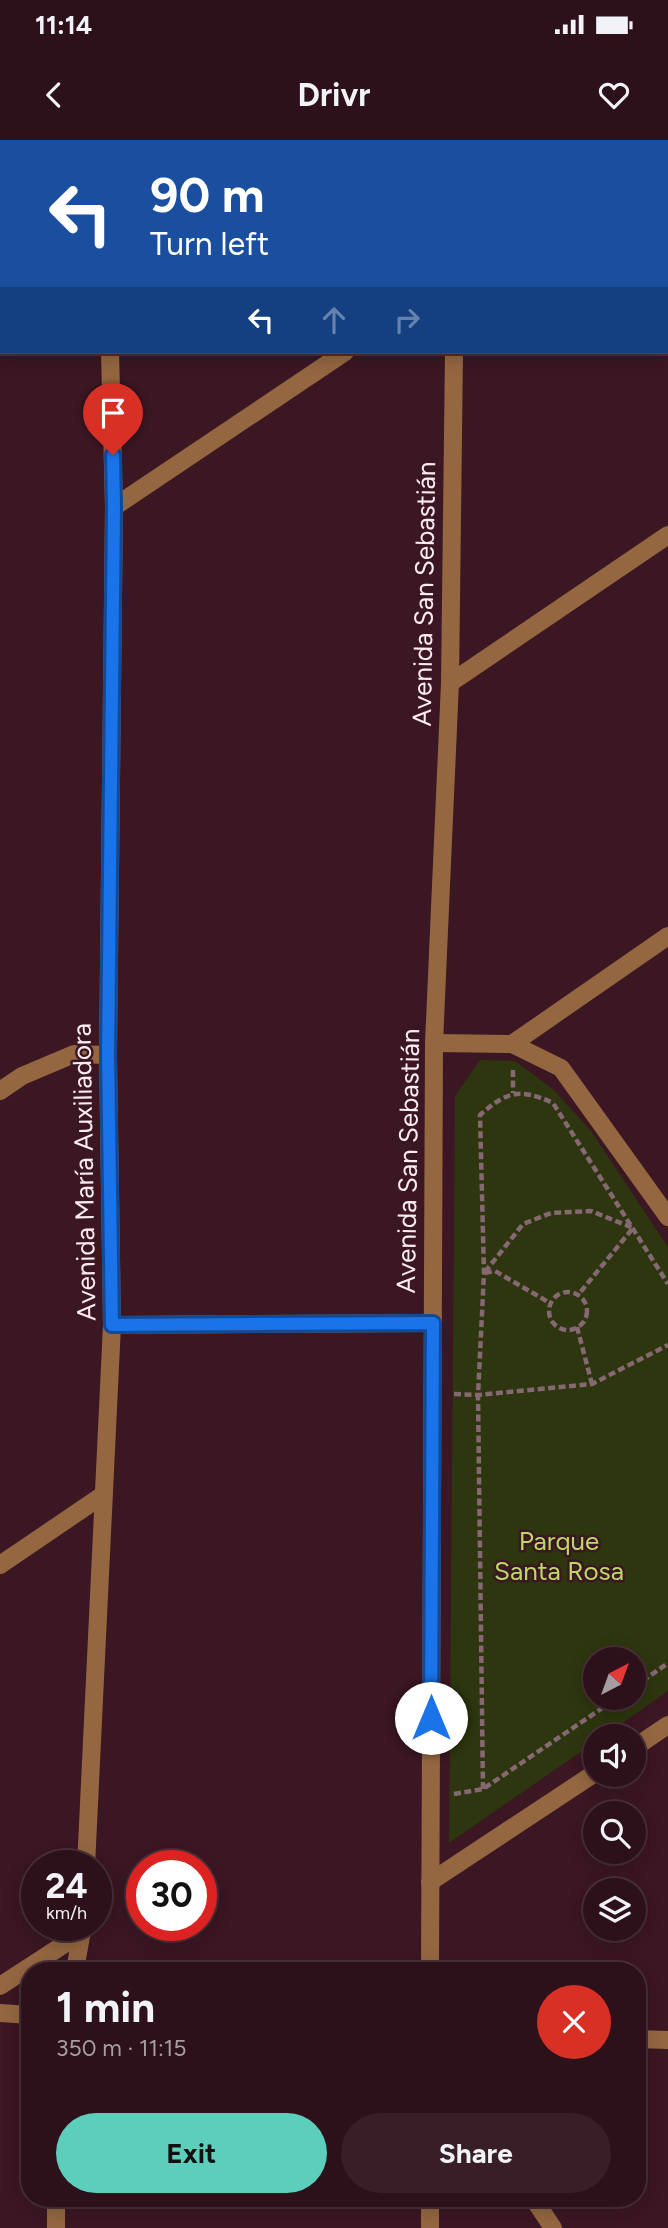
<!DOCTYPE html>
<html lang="en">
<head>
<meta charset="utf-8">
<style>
  :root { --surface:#2c101a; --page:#381e27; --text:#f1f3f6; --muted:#a69da2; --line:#483039; --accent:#5ccebb }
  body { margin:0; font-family:Figtree,sans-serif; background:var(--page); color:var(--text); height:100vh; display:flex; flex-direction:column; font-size:26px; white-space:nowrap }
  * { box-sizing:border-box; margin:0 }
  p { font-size:23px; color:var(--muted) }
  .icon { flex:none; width:38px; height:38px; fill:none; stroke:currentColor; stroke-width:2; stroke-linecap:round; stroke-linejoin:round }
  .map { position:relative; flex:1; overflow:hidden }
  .panel { position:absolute; left:21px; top:1822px; width:625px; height:245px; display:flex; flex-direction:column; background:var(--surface); border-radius:28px; box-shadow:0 4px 18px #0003,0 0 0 2px var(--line) }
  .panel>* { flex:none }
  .banner { position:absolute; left:0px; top:0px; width:668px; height:214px; box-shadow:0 4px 18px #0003,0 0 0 2px var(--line); background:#1a4fa0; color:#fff; overflow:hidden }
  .needle { width:46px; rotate:41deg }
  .buttons { position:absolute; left:583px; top:1507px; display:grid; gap:14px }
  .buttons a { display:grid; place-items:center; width:63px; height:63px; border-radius:50%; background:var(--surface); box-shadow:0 4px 18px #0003,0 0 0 2px var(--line); font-size:35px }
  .speed { position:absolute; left:21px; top:1710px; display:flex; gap:14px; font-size:35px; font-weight:700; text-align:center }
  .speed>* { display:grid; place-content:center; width:91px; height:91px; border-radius:50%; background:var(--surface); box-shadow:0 4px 18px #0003,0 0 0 2px var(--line); line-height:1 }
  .speed small { font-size:18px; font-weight:400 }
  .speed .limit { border:10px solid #d22; background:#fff; color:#111 }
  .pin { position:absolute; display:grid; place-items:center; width:60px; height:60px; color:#fff; margin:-72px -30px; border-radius:50% 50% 50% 0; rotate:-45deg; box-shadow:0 0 7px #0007 }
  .pin .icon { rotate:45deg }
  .me { position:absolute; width:77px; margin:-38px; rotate:0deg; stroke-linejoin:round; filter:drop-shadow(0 0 5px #0008) }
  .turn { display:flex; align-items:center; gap:24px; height:147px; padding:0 35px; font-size:32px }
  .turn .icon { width:91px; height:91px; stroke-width:2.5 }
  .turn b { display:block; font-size:49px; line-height:60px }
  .lanes { display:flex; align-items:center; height:66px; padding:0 35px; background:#0003; justify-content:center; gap:35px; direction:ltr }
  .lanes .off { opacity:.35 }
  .round { display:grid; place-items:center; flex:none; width:74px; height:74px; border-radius:37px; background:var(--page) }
  .summary { display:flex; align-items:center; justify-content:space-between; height:119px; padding:0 35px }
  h1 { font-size:42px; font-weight:700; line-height:52px }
  .action { display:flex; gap:14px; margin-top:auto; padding:14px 35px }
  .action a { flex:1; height:80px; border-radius:42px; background:var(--accent); color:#111; font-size:28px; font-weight:700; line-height:80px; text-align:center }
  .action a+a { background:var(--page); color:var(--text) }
  .status { display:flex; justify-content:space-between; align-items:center; height:49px; padding:0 35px; background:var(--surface); direction:ltr }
  .status svg { height:19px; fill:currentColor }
  header { display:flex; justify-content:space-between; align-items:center; height:91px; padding:0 35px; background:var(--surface); font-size:32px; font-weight:700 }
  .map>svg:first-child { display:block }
  .green { fill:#2d360e; fill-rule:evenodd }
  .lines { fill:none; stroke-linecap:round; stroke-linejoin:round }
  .path { stroke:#856871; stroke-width:4.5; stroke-dasharray:7 3.5; stroke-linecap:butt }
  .minor { stroke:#946741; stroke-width:18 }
  .route-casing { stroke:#114b97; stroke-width:18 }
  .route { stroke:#1a73e8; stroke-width:12 }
  .labels { text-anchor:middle; stroke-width:5; stroke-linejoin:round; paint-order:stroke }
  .street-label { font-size:26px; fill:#fdedf1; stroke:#3b1623 }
  .park-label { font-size:26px; fill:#bdd866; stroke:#3b1623 }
</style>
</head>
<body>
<div class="status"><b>11:14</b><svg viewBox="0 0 49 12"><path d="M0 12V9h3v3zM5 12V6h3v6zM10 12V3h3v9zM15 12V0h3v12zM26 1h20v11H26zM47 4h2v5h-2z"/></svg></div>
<header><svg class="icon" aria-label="back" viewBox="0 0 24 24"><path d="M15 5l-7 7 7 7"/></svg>Drivr<svg class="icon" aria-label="heart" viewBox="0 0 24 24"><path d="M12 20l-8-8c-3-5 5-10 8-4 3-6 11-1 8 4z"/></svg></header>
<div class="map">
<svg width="668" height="2088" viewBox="0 0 668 2088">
  <rect width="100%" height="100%" fill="#3b1623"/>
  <path class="green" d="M 480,920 L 515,921 L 554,950 L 591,991 L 668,1107 L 668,1551 L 604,1596 L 595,1596 L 595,1602 L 449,1703 L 455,956 ZM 595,1519 L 634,1519 L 634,1558 L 595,1558 Z"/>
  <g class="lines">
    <g class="path">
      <path d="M 513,930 L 513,953"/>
      <path d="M 485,1132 L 523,1084 L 551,1073 L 591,1071 L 633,1088 L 578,1155"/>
      <path d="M 485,1133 L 495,1131 L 550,1163"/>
      <circle cx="568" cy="1171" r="19"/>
      <path d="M 577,1187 L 592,1244"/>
      <path d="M 454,1254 L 478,1255 L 592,1244 L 668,1205"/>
      <path d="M 634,1547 L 668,1523"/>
      <path d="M 483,1649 L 478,1255 L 484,1133 L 480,975 C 507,951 520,948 553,963 L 668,1144"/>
      <path d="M 454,1654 L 483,1649 L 617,1558"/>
    </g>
    <g class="minor">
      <path d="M 104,0 L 104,2"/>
      <path d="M 657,2 L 660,0"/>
      <path d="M 114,367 L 345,212"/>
      <path d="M 450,543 L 668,395"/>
      <path d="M 434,903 L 512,904 L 668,796"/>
      <path d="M 512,904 L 561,928 L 668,1077"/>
      <path d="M 0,951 L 22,936 L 74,914 L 108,915"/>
      <path d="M 112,1185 L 433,1183"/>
      <path d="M 0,1425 L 103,1355"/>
      <path d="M 634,1608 L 668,1585"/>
      <path d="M 86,1726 L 112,1185 L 108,915 L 114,367 L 110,212"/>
      <path d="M 430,1742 L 595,1633"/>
      <path d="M 75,1830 L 83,1785"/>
      <path d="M 430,1830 L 434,903 L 450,543 L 454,212"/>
      <path d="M 0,1846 L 83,1792"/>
      <path d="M 0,1873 L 30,1875"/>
      <path d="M 637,1899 L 668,1900"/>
      <path d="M 430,2058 L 430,2088"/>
      <path d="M 533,2058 L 553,2088"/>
      <path d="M 56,2088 L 56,2058"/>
    </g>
  </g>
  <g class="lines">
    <defs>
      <path id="route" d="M 113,315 L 114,367 L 108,915 L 112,1185 L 433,1183 L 431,1578"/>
    </defs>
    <use href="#route" class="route-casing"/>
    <use href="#route" class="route"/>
  </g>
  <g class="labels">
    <g class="street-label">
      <text transform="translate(424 454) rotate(-89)" y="9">Avenida San Sebastián</text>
      <text transform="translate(408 1021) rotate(-89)" y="9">Avenida San Sebastián</text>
      <text transform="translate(84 1032) rotate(-91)" y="9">Avenida María Auxiliadora</text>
    </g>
    <g class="park-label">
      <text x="559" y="1410">Parque<tspan x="559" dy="30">Santa Rosa</tspan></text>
    </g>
  </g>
</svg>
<div class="buttons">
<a><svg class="needle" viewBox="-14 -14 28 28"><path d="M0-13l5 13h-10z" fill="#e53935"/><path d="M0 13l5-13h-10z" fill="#a69da2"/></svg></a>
<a><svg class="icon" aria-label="sound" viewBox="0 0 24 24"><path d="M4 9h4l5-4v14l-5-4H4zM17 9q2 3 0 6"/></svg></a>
<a><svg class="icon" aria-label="search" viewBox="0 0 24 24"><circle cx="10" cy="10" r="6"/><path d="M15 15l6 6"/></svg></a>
<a><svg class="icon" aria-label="layers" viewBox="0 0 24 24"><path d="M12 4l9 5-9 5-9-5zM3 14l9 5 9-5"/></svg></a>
</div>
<div class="speed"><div>24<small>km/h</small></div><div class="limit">30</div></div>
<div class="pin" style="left:113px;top:315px;background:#d93025"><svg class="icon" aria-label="arrive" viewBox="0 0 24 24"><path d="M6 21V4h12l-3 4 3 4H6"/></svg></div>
<svg class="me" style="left:431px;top:1578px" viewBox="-20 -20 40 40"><circle r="19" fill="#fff"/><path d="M0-13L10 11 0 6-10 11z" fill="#1a73e8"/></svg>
<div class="banner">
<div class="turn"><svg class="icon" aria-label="left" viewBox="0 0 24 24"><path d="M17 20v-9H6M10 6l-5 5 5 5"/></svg><div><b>90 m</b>Turn left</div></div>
<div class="lanes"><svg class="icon" aria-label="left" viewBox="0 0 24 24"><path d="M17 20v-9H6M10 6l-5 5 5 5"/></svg><svg class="icon off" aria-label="ahead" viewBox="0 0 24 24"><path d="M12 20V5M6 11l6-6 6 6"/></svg><svg class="icon off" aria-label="right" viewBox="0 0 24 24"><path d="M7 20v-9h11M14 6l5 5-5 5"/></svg></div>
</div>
<section class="panel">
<div class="summary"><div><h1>1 min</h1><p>350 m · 11:15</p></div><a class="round" style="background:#d93025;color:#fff"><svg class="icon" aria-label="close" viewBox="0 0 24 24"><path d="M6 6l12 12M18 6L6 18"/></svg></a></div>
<div class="action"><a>Exit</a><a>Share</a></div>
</section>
</div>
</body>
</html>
